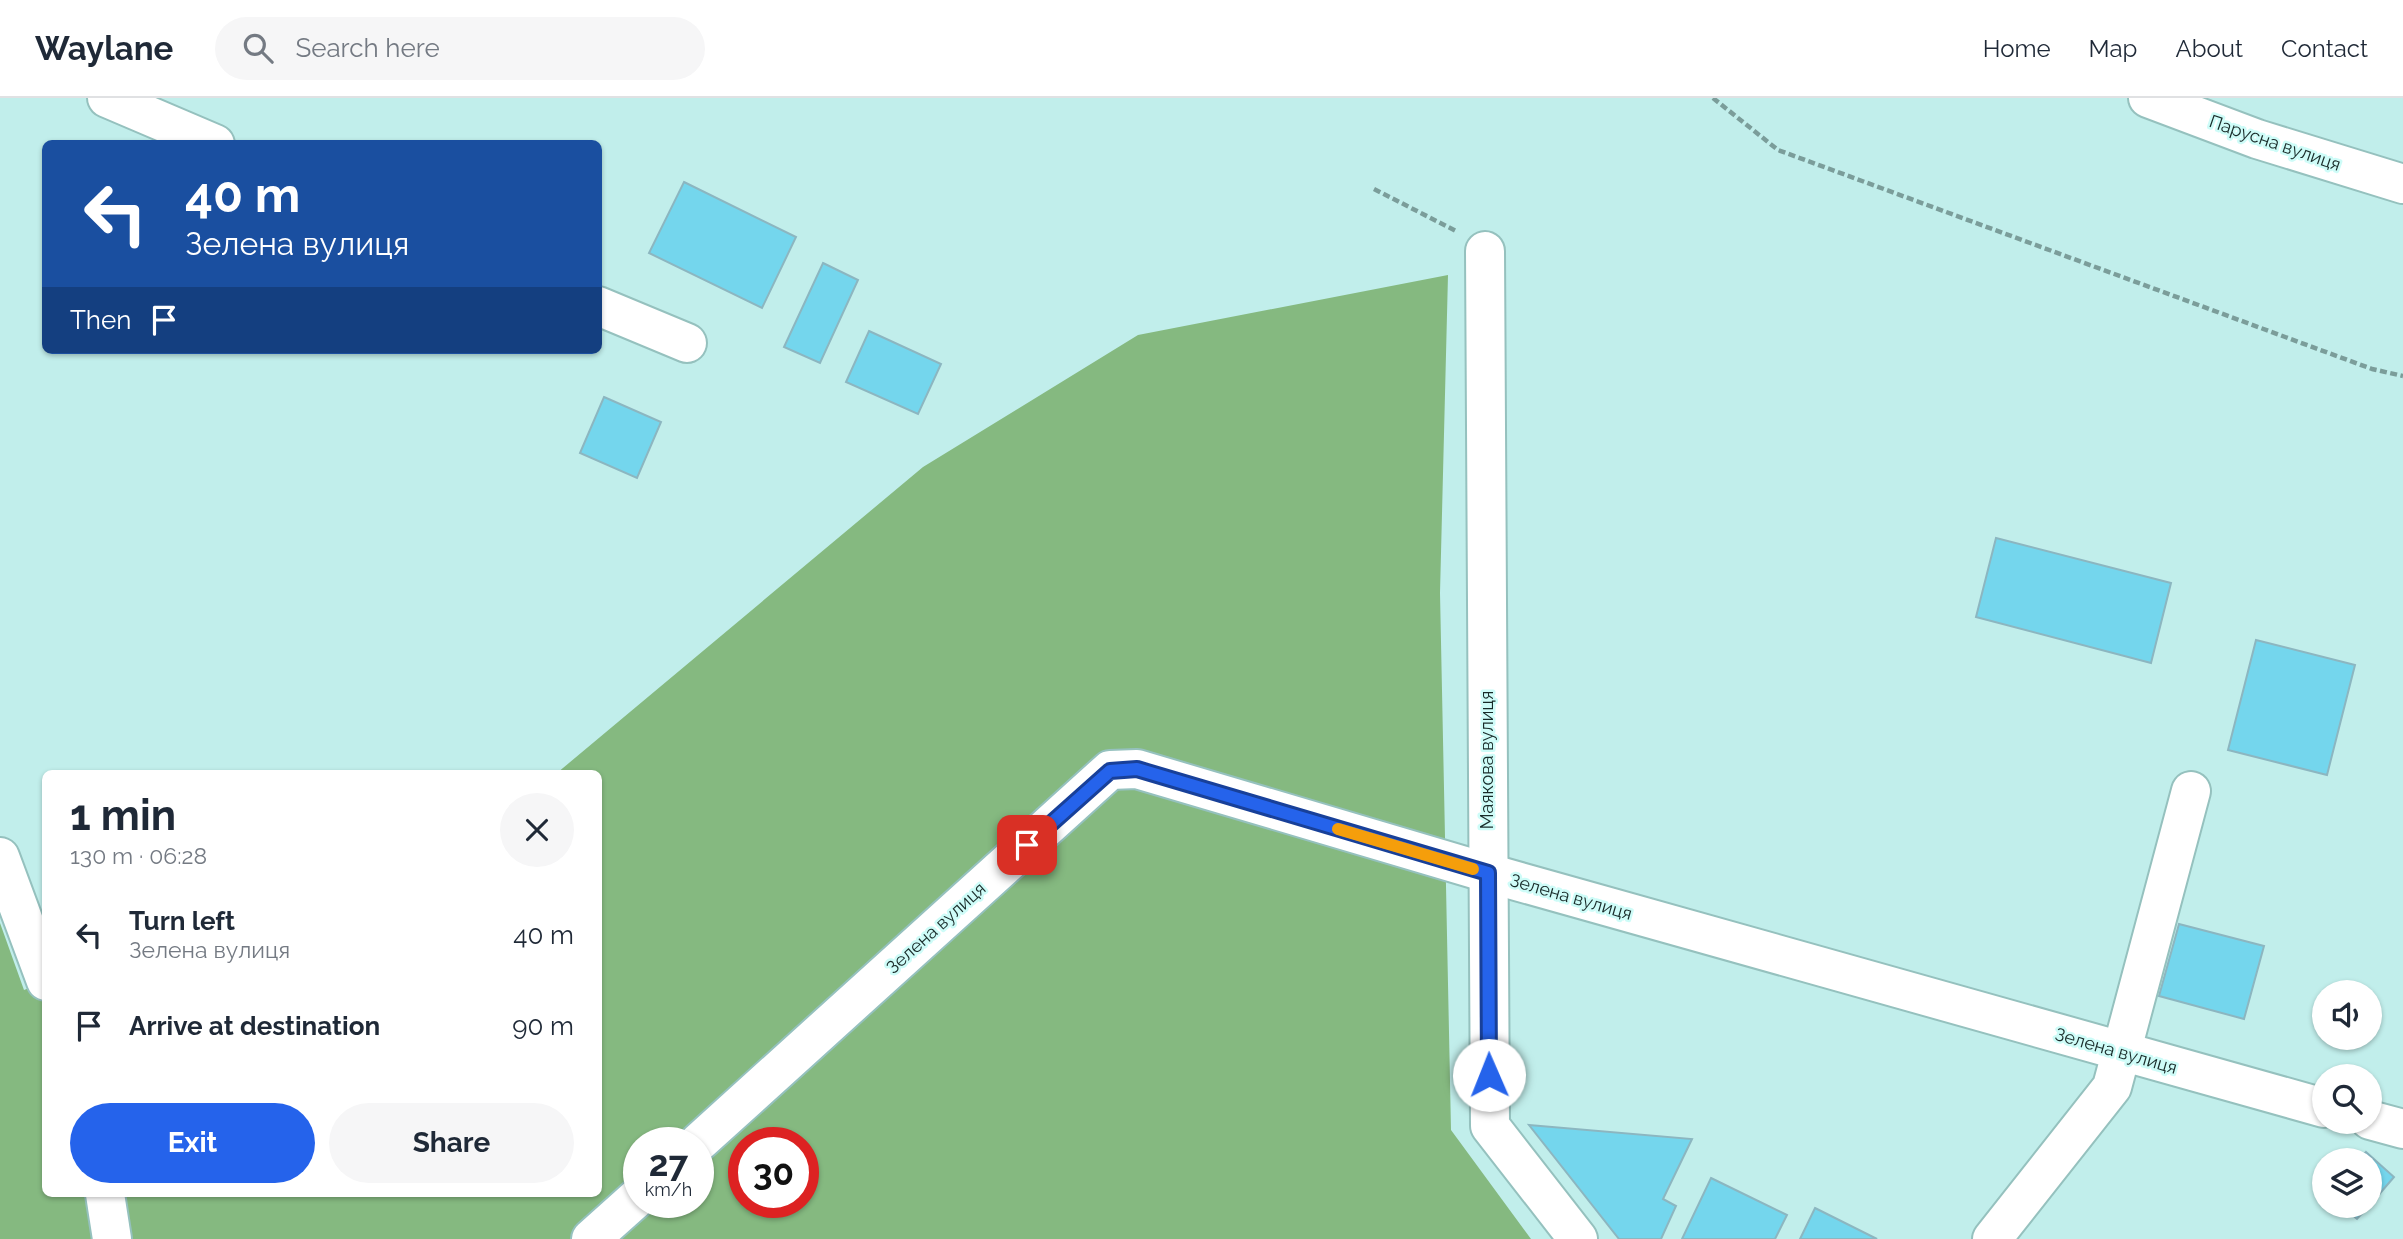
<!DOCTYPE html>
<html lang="en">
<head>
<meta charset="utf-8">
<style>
  :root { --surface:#fff; --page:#f6f6f7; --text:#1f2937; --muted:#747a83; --line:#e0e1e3; --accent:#2563eb }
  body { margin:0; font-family:Raleway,sans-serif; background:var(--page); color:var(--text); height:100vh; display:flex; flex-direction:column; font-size:26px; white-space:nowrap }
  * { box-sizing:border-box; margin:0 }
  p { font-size:23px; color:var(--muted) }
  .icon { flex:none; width:38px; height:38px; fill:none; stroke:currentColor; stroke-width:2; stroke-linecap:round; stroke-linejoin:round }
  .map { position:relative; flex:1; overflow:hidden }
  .side { position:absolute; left:42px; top:672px; width:560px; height:427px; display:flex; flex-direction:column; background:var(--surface); border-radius:10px; box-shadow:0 2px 5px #0004 }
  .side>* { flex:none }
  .top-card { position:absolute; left:42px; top:42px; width:560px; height:214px; border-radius:10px; box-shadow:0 2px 5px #0004; background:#1a4fa0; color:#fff; overflow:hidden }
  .controls { position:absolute; left:2312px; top:882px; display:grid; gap:14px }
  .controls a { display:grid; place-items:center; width:70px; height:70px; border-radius:50%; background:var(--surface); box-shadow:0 2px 5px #0004; font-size:35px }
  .speed { position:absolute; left:623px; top:1029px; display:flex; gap:14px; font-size:35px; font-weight:700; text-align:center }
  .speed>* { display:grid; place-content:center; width:91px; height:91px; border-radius:50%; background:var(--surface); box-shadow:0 2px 5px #0004; line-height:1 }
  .speed small { font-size:18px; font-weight:400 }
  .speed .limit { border:10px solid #d22; background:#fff; color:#111 }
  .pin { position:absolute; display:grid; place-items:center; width:60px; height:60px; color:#fff; margin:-30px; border-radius:14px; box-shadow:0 4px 10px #0006 }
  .me { position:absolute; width:77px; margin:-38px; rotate:359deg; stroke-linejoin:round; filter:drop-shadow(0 0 5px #0008) }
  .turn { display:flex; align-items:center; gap:24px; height:147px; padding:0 28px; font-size:32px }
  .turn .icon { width:91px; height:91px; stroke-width:2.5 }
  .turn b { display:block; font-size:49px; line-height:60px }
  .then { display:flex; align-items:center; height:66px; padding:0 28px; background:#0003; gap:14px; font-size:26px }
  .round { display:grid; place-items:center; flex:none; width:74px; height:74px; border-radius:37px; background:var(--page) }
  .headline { display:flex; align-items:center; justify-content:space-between; height:119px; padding:0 28px }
  h1 { font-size:42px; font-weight:700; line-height:52px }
  .button { display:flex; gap:14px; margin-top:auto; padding:14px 28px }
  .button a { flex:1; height:80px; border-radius:42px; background:var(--accent); color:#fff; font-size:28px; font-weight:700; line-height:80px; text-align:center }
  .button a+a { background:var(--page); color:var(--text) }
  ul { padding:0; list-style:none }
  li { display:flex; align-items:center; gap:21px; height:91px; padding:0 28px }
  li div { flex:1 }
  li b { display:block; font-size:26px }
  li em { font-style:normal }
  header { display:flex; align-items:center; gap:42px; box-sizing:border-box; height:98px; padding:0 35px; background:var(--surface); border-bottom:2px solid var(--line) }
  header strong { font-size:33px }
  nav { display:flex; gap:38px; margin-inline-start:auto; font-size:24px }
  .search { width:490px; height:63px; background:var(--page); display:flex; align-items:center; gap:18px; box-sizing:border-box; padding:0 24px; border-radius:38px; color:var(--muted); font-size:26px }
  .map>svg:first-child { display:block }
  .forest { fill:#85b980; fill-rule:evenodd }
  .building { fill:#74d6ed; stroke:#8cb6c0; stroke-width:2 }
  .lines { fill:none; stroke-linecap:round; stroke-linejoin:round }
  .minor-casing { stroke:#95c1be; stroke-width:42 }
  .path { stroke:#7b9d9a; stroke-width:4.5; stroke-dasharray:7 3.5; stroke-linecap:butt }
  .minor { stroke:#fff; stroke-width:38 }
  .route-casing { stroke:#184099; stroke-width:18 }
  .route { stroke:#2563eb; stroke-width:12 }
  .slow { stroke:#f59e0b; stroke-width:12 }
  .labels { text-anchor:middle; stroke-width:5; stroke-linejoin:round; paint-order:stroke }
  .street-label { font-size:18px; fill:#182a28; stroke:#cefcf8 }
</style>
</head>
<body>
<header>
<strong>Waylane</strong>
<div class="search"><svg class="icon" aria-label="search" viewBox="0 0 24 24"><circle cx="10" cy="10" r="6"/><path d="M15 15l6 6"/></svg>Search here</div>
<nav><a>Home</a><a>Map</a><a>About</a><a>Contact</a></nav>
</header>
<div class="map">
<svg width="2403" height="1141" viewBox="0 0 2403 1141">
  <rect width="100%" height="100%" fill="#c1eeeb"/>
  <path class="forest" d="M 1448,177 L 1440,495 L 1451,1032 L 1531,1141 L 0,1141 L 0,825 L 24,892 L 45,884 L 46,1096 L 598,1096 L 598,676 L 557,675 L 923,369 L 1138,237 ZM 639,1045 L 698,1045 L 698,1104 L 639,1104 ZM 744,1045 L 803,1045 L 803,1104 L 744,1104 Z"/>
  <g class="building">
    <path d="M 684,84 L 796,139 L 762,210 L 649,155 Z"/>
    <path d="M 823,165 L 858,182 L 820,265 L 784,249 Z"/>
    <path d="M 869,233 L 941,266 L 918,316 L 846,284 Z"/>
    <path d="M 604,299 L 661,324 L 637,380 L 580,355 Z"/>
    <path d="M 1996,440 L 2171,485 L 2151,565 L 1976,519 Z"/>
    <path d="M 2256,542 L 2355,567 L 2327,677 L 2228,652 Z"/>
    <path d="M 2179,826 L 2264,848 L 2244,921 L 2159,898 Z"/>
    <path d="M 1529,1027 L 1692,1041 L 1663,1101 L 1676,1108 L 1661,1141 L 1619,1141 Z"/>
    <path d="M 2366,1054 L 2394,1079 L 2370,1107 L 2370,1062 L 2359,1062 Z"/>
    <path d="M 1711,1080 L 1787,1117 L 1775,1141 L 1682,1141 Z"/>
    <path d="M 2341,1108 L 2369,1108 L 2357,1121 Z"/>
    <path d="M 1815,1110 L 1877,1141 L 1800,1141 Z"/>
  </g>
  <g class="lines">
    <defs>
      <g id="minor">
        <path d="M 107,0 L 215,46"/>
        <path d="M 2148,0 L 2257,41 L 2403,86"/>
        <path d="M 1485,153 L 1490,1028 L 1578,1141"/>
        <path d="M 598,208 L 687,245"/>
        <path d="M 0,759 L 46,883"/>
        <path d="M 2370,1022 L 2403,1031"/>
        <path d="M 698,1045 L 1110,672 L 1137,671 L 1488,775 L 2324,1010"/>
        <path d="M 105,1096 L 112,1141"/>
        <path d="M 591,1141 L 639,1098"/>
        <path d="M 1992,1141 L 2112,989 L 2191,693"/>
      </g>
    </defs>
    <use href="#minor" class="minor-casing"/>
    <g class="path">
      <path d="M 1713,0 L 1778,52 L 2372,271 L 2403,278"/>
      <path d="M 1374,91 L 1456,133"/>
    </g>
    <use href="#minor" class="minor"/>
  </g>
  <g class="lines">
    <defs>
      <path id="route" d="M 1027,747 L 1110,673 L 1137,671 L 1488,775 L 1489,977"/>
    </defs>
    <use href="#route" class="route-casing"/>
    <use href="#route" class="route"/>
    <path class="slow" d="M 1338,731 L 1473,771"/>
  </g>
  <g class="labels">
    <g class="street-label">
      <text transform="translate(2275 45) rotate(19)" y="6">Парусна вулиця</text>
      <text transform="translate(1487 662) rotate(-90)" y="6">Маякова вулиця</text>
      <text transform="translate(1571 799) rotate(16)" y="6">Зелена вулиця</text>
      <text transform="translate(936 830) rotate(-42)" y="6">Зелена вулиця</text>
      <text transform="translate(2116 953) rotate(16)" y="6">Зелена вулиця</text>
    </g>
  </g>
</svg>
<div class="controls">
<a><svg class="icon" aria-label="sound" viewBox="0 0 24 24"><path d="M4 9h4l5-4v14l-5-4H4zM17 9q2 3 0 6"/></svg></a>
<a><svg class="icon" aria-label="search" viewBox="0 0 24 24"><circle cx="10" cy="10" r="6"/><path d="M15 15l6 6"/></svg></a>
<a><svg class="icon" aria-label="layers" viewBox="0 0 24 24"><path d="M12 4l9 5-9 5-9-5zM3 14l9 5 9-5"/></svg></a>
</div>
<div class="speed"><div>27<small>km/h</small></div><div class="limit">30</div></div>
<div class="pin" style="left:1027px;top:747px;background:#d93025"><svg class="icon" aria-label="arrive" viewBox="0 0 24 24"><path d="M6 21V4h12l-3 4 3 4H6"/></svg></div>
<svg class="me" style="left:1489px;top:977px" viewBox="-20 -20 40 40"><circle r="19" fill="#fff"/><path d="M0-13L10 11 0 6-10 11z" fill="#2563eb"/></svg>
<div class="top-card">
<div class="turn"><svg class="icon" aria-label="left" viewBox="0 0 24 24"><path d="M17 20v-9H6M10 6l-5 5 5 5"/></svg><div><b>40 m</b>Зелена вулиця</div></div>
<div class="then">Then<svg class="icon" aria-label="arrive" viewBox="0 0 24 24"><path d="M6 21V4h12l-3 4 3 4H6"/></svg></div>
</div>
<section class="side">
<div class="headline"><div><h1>1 min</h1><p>130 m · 06:28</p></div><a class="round"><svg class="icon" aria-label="close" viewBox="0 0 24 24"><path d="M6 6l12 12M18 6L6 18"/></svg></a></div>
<ul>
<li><svg class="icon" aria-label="left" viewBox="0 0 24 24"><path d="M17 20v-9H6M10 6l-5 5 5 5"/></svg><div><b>Turn left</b><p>Зелена вулиця</p></div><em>40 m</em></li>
<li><svg class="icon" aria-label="arrive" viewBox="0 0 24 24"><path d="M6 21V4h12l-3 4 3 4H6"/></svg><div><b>Arrive at destination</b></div><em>90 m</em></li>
</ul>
<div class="button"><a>Exit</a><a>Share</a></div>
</section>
</div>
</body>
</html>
